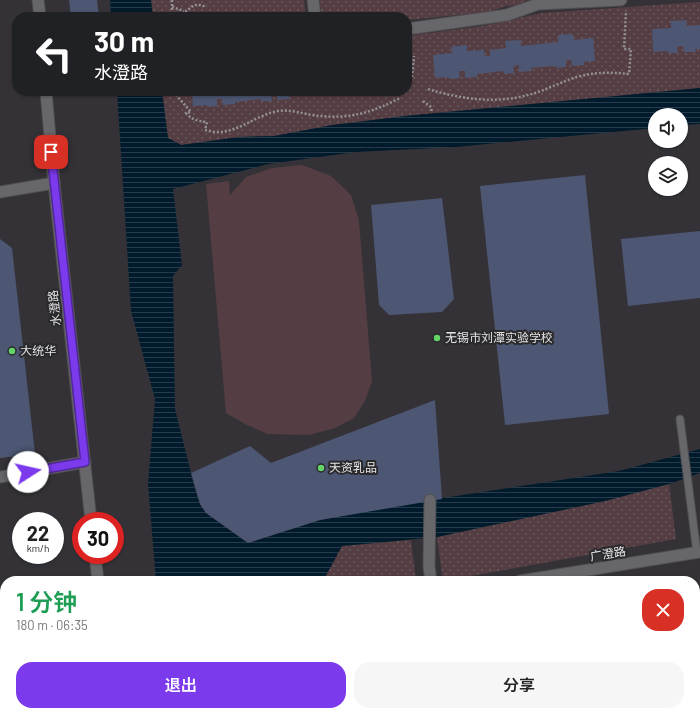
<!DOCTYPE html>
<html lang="zh">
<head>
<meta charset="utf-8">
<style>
  :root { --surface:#fff; --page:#f6f6f6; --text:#222; --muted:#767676; --accent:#7c3aed }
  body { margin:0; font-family:Barlow,"Noto Sans SC",sans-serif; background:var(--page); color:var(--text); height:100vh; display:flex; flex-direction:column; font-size:15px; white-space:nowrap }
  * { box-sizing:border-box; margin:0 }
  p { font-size:13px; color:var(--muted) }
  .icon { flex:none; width:22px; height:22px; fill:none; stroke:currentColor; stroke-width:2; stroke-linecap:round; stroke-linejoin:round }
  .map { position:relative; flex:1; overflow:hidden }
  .details { position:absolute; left:0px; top:576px; width:700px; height:140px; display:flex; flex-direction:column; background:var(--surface); border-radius:16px 16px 0 0; box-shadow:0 1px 3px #0004 }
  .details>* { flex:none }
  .guide { position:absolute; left:12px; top:12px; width:400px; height:84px; border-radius:16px; box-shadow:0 1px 3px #0004; background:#202124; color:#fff; overflow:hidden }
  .buttons { position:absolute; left:648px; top:108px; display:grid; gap:8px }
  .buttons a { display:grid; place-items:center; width:40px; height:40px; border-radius:50%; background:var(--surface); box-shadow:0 1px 3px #0004; font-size:20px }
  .speed { position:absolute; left:12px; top:512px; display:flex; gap:8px; font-size:20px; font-weight:700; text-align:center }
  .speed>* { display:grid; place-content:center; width:52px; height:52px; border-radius:50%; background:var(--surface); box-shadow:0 1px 3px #0004; line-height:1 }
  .speed small { font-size:10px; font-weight:400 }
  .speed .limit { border:6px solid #d22; background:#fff; color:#111 }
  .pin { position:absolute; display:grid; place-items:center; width:34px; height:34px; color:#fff; margin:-17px; border-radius:8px; box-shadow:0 2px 6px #0006 }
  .me { position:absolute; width:44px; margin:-22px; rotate:80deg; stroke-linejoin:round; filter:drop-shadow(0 0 3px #0008) }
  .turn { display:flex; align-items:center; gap:14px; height:84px; padding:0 16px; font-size:18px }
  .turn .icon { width:52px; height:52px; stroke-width:2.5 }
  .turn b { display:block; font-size:28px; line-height:34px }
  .round { display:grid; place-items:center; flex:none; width:42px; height:42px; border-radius:16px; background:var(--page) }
  .summary { display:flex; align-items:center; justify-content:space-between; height:68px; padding:0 16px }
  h1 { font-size:24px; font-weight:600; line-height:30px; color:#1e9e55 }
  .button { display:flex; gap:8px; margin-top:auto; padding:8px 16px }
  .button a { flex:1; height:46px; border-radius:16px; background:var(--accent); color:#fff; font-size:16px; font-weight:600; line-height:46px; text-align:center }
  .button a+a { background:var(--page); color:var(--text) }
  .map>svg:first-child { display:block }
  .grass { fill:url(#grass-dots) }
  .park { fill:#543e43 }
  .water { fill:url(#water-rules) }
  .building { fill:#4d5672 }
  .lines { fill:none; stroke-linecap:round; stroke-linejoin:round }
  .service-casing { stroke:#4f4e51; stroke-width:9 }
  .minor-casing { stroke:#4f4e51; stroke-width:13 }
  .tertiary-casing { stroke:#4f4e51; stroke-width:13 }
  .path { stroke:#939194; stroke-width:2.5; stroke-dasharray:2 2; stroke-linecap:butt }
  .service { stroke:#67666a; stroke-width:7 }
  .minor { stroke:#67666a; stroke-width:11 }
  .tertiary { stroke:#67666a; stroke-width:11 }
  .route-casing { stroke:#51269a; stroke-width:10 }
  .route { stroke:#7c3aed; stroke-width:7 }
  .poi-dot { fill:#64d468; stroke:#2a292c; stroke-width:1.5 }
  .labels { text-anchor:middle; stroke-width:4; stroke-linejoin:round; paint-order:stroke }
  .street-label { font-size:12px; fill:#e4e3e5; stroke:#2a292c }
  .poi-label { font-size:12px; fill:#e4e3e5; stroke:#2a292c; text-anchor:start }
</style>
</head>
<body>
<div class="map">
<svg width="700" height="716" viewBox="0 0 700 716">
  <defs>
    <pattern id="grass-dots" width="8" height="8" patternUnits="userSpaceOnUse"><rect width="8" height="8" fill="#543e43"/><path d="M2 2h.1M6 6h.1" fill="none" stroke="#6c5a5e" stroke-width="1.8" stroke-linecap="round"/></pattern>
    <pattern id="water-rules" width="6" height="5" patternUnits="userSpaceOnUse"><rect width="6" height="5" fill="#011b2c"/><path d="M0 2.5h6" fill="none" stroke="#263c4a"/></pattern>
  </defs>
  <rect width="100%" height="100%" fill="#343236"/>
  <g class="grass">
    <path d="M 151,0 L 304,0 L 306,17 L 153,17 Z"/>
    <path d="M 320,0 L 528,0 L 516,5 L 506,6 L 488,12 L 407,20 L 407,17 L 321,17 Z"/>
    <path d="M 700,2 L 700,88 L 405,116 L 274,136 L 239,137 L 181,145 L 168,138 L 162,91 L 407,91 L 407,36 L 482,26 L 542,13 Z"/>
    <path d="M 669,484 L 676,539 L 443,581 L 437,537 L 605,501 Z"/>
    <path d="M 411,540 L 416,581 L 323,581 L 342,546 Z"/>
  </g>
  <path class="park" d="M 302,165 L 331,176 L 351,195 L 359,221 L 372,381 L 365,401 L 354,418 L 335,428 L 309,435 L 268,434 L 245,424 L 226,413 L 206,184 L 229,181 L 230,195 L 246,177 L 272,168 Z"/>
  <g class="water">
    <path d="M 110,0 L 151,0 L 153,17 L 111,17 Z"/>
    <path d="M 700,88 L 700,124 L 681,125 L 681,115 L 655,115 L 655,128 L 456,147 L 356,152 L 268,164 L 173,189 L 182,265 L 173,276 L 175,409 L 195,489 L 200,504 L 206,513 L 248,543 L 320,520 L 430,500 L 619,471 L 700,449 L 700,473 L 669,484 L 605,501 L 437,537 L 342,546 L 323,581 L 156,581 L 148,484 L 155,399 L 131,311 L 117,91 L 162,91 L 168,138 L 181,145 L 239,137 L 274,136 L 332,125 L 405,116 Z"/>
    <path d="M 0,706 L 5,706 L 5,711 L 253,711 L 250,716 L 0,716 Z"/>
  </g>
  <g class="building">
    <path d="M 69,0 L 97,0 L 99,17 L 71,17 Z"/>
    <path d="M 686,20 L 687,26 L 700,25 L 700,49 L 695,49 L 696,52 L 684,52 L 683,46 L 677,46 L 678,53 L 668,53 L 667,51 L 653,52 L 652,29 L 671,28 L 671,21 Z"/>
    <path d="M 573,34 L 574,40 L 593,38 L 595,61 L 584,62 L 584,65 L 572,66 L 571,60 L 566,60 L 566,67 L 556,68 L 556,66 L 543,67 L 531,68 L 532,71 L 519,72 L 519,65 L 513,66 L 514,73 L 504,74 L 503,71 L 477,74 L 477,77 L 465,78 L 465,71 L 459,71 L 460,78 L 449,79 L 449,77 L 435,78 L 433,55 L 452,53 L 451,47 L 467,45 L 467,51 L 484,50 L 485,56 L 490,56 L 490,50 L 506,48 L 505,41 L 521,40 L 521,46 L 558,42 L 558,35 Z"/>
    <path d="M 192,91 L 324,91 L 324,94 L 314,95 L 314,93 L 289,96 L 289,99 L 277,100 L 277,93 L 271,94 L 272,101 L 261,101 L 261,99 L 235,102 L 235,104 L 223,105 L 222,99 L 217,99 L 217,106 L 207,107 L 207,105 L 193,106 Z"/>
    <path d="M 330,91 L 342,91 L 342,93 L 330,94 Z"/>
    <path d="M 585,175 L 609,414 L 505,425 L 480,186 Z"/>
    <path d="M 442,198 L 454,299 L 442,312 L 389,315 L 379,305 L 371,205 Z"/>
    <path d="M 700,231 L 700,298 L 628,306 L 621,239 Z"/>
    <path d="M 0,239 L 12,248 L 35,454 L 0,458 Z"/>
    <path d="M 435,400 L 442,499 L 320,520 L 248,543 L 206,513 L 200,504 L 191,473 L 250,446 L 271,463 Z"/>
    <path d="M 695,661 L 700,661 L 700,706 L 695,707 Z"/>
    <path d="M 338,711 L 367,711 L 367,712 L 348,716 L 339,716 Z"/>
    <path d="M 589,711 L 665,711 L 665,712 L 639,716 L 590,716 Z"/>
  </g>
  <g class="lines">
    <defs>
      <path id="service" d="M 680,419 L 697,553"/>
      <g id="minor">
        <path d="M 313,0 L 315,17"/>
        <path d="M 407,29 L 507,15 L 538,4 L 621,0"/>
        <path d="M 0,192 L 54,183"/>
        <path d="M 0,477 L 85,462"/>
        <path d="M 430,500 L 429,567 L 431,581"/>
        <path d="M 695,651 L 700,650"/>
        <path d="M 570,711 L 571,716"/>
        <path d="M 429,716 L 436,711"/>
      </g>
      <g id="tertiary">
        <path d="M 38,0 L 40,17"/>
        <path d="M 46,91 L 54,183 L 91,521"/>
        <path d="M 95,555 L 98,581"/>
        <path d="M 520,581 L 700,552"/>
        <path d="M 0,647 L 5,646"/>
        <path d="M 111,711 L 111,716"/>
      </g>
    </defs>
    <use href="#service" class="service-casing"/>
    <use href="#minor" class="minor-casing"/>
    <use href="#tertiary" class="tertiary-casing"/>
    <g class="path">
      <path d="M 172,0 L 172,17"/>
      <path d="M 172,7 L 184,11"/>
      <path d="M 179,17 L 194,5 L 202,5 L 205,7"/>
      <path d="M 407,45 L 407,52"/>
      <path d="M 412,77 L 414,56"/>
      <path d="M 428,89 C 460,99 495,104 528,95 C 545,91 560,82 577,77 C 595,72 611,72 629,74 L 631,49 L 624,49 L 626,11"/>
      <path d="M 174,91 L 177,96 L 191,112 L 186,113 C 192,120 198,121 207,122 L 205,130 C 210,131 216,133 221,132 C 241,130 257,115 278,111 C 292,109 306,115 320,116 C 351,119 373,112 400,98"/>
      <path d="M 423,101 L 431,107 L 432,113"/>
    </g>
    <use href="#service" class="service"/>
    <use href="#minor" class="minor"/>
    <use href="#tertiary" class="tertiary"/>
  </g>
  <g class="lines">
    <defs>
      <path id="route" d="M 28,472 L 85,462 L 51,152"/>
    </defs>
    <use href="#route" class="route-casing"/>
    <use href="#route" class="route"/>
  </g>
  <g class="poi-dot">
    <circle cx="437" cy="338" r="4"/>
    <circle cx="12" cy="351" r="4"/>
    <circle cx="321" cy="468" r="4"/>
  </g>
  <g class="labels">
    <g class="street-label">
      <text transform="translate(55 308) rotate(-96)" y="4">水澄路</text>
      <text transform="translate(608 554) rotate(-9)" y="4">广澄路</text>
    </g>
    <g class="poi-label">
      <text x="445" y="342">无锡市刘潭实验学校</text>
      <text x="20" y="355">大统华</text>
      <text x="329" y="472">天资乳品</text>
    </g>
  </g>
</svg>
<div class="buttons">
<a><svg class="icon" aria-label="sound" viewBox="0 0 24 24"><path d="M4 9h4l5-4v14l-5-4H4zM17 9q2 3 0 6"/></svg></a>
<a><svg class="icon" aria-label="layers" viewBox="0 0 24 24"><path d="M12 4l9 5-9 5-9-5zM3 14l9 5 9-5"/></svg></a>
</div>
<div class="speed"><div>22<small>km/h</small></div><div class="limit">30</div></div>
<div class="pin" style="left:51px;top:152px;background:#d93025"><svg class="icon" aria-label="arrive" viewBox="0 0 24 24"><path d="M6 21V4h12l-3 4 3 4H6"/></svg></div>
<svg class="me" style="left:28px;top:472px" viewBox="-20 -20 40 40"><circle r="19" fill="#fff"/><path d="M0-13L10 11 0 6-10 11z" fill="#7c3aed"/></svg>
<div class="guide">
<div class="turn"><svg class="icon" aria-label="left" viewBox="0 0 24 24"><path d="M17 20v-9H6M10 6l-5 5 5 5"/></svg><div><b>30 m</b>水澄路</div></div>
</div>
<section class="details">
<div class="summary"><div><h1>1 分钟</h1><p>180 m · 06:35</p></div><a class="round" style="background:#d93025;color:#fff"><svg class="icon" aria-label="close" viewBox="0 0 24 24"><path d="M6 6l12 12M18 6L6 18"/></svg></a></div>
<div class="button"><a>退出</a><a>分享</a></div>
</section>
</div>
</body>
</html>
